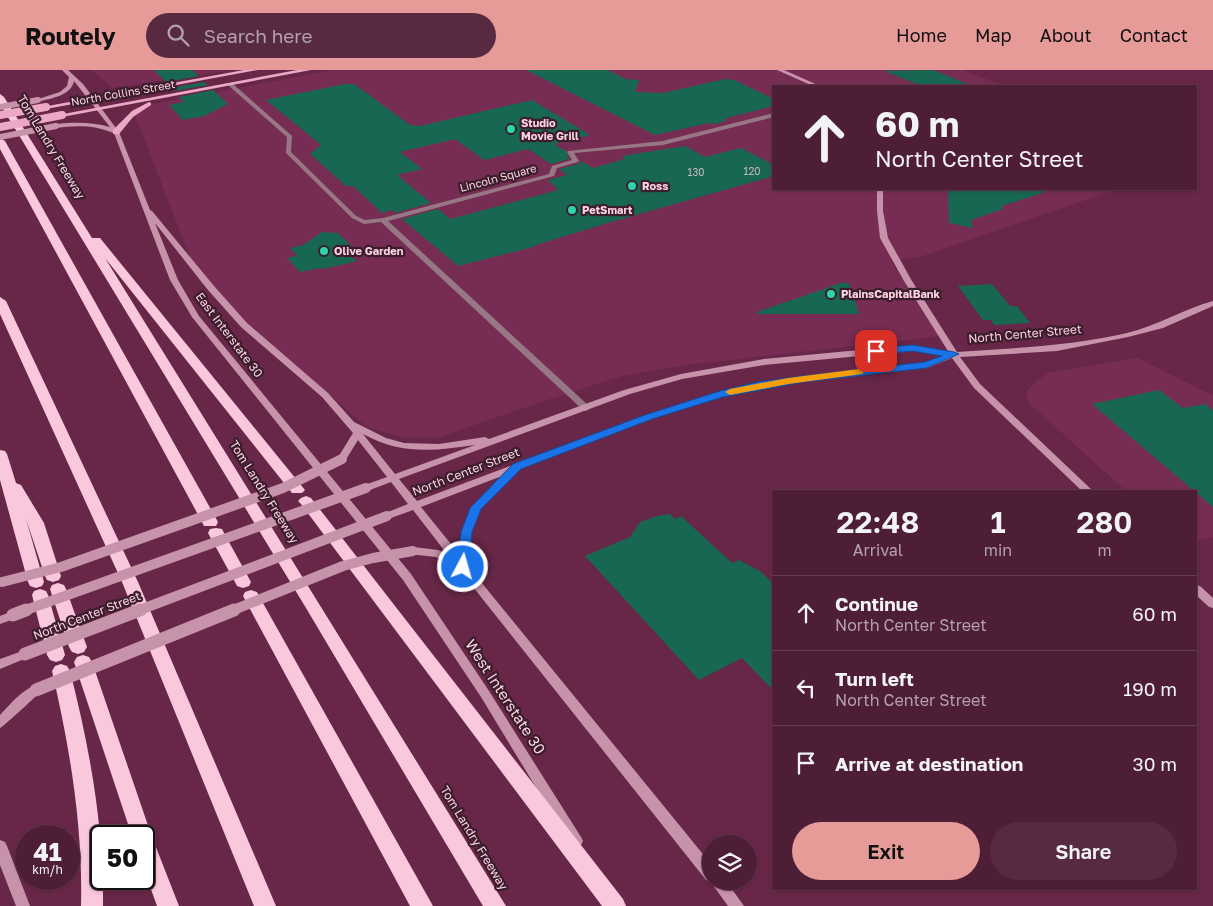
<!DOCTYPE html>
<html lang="en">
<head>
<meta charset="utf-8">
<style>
  :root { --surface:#4e1d36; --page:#582a42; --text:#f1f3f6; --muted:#b3a2ad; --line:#653b51; --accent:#e69b98 }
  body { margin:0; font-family:"Golos Text",sans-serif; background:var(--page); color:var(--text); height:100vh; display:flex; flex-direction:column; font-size:19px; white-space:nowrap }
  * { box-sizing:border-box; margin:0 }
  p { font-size:16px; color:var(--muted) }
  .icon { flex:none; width:28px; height:28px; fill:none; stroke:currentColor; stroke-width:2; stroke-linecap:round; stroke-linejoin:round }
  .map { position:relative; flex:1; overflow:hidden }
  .details { position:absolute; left:772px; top:420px; width:425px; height:400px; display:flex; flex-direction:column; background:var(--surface); border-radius:0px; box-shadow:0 1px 4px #0004,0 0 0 1px var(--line) }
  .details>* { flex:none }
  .hud { position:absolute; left:772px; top:15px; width:425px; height:105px; border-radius:0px; box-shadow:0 1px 4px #0004,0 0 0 1px var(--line); background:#4e1d36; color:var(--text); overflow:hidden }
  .buttons { position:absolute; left:702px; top:765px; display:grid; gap:10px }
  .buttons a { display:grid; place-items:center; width:55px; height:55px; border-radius:50%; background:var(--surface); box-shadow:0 1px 4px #0004,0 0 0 1px var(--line); font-size:25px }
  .speed { position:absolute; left:15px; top:755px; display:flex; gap:10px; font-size:25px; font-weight:700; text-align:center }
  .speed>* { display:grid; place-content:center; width:65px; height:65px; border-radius:50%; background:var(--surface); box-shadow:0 1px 4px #0004,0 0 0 1px var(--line); line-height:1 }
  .speed small { font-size:12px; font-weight:400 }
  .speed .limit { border:2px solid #111; border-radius:8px; background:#fff; color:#111 }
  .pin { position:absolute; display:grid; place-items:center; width:42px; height:42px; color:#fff; margin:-21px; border-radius:10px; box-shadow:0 2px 8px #0006 }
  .me { position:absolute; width:55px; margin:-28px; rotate:6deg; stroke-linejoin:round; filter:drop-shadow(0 0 4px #0008) }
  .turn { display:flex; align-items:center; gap:18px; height:105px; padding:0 20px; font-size:22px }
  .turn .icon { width:65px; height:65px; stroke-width:2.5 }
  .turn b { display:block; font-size:35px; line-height:42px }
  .eta { display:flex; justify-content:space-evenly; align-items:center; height:85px; text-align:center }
  .eta b { font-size:30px; font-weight:600; line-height:35px }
  .primary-button { display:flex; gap:10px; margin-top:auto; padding:10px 20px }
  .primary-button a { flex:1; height:58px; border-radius:30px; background:var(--accent); color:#111; font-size:20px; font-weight:600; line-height:58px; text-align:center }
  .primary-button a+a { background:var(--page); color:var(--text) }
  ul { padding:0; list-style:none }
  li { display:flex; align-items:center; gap:15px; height:75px; padding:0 20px; border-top:1px solid var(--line) }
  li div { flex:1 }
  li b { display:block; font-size:19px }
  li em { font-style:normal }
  header { display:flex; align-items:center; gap:30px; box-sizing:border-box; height:70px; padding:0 25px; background:var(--accent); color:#111 }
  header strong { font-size:24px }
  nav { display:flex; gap:28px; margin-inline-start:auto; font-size:18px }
  .search { width:350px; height:45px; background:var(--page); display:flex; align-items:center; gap:12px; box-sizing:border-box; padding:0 18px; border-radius:28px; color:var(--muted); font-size:19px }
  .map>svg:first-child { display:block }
  .built { fill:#772d53 }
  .building { fill:#186752 }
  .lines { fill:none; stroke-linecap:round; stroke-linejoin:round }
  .street { fill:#987785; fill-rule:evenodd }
  .secondary { fill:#c793aa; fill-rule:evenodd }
  .primary { fill:#eca9c6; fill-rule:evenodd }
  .highway { fill:#f9c8dd; fill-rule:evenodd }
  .secondary-bridge-far2 { stroke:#c793aa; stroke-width:6 }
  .secondary-bridge-far1 { stroke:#c793aa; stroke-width:10 }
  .secondary-bridge { stroke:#c793aa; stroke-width:13 }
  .primary-bridge { stroke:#eca9c6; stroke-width:8 }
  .route { fill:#1a73e8; stroke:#114b97 }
  .slow { fill:#f59e0b }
  .poi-dot { fill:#2cd5ab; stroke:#3b1d2c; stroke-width:2 }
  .labels { text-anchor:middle; stroke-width:4.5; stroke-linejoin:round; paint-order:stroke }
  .number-label { font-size:10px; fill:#c4b8c0 }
  .far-street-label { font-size:11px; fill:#fdd3e5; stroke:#3b1d2c }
  .far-poi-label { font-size:11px; font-weight:bold; fill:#fdd3e5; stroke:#3b1d2c; text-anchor:start }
  .street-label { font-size:12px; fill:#fdd3e5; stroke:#3b1d2c }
  .near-street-label { font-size:15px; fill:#fdd3e5; stroke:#3b1d2c }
</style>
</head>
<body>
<header>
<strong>Routely</strong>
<div class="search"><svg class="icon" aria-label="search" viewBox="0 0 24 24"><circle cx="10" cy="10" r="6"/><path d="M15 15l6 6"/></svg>Search here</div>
<nav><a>Home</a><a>Map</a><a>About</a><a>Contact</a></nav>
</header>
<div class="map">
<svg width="1213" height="836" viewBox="0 0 1213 836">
  <rect width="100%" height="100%" fill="#682748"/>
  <g class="built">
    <path d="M 92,0 L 231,0 L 113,18 Z"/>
    <path d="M 333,0 L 962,0 L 1005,16 L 774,16 L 774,119 L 1117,119 L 920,187 L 890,190 L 940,266 L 686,295 L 622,306 L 556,327 L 437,368 L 401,367 L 367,357 L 200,212 L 132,38 Z"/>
    <path d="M 1137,288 L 1213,326 L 1213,467 L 1196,471 L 1196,421 L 1126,421 L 1029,333 L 1026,322 L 1036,311 L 1048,303 Z"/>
  </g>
  <g class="building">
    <path d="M 154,0 L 192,0 L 199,6 L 166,12 Z"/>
    <path d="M 526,0 L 608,0 L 625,9 L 639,10 L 635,22 L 663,23 L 725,9 L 734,10 L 774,29 L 774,36 L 726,48 L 725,51 L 716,54 L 709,53 L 655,65 Z"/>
    <path d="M 933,0 L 972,16 L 922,16 L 884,1 Z"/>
    <path d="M 204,12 L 208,15 L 174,21 L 171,18 Z"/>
    <path d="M 345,14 L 354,14 L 410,55 L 420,56 L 532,30 L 590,65 L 554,74 L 566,81 L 569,89 L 551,94 L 528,79 L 484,90 L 455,69 L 400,82 L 422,99 L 397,105 L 431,133 L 395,143 L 392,140 L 382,143 L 353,116 L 346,116 L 310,84 L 321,75 L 266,30 Z"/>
    <path d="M 213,20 L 228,34 L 204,46 L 183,50 L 169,35 L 184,32 L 179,27 Z"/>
    <path d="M 685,76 L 705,87 L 741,78 L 774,95 L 774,106 L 611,152 L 536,175 L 533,177 L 458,196 L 402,149 L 438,139 L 450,149 L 558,120 L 548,110 L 567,105 L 559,99 L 579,94 L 581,91 L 593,98 L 625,89 L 622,86 Z"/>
    <path d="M 954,119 L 1044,119 L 1045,122 L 1002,136 L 1003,139 L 971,150 L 973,158 L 949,153 L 948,121 Z"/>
    <path d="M 322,162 L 338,163 L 359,184 L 351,186 L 357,191 L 323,199 L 321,198 L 300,202 L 287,188 L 297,186 L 290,178 L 303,175 Z"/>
    <path d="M 844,212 L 850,215 L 859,244 L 757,244 L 757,242 Z"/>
    <path d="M 992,214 L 1010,236 L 1017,236 L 1030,253 L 994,255 L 991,250 L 983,250 L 958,216 Z"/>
    <path d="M 1159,320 L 1183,338 L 1205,334 L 1213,340 L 1213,437 L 1092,334 Z"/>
    <path d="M 670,444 L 675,449 L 681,446 L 732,493 L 739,490 L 760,501 L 774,514 L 774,621 L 742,588 L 699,610 L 585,486 L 630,467 L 640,452 L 657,446 Z"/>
  </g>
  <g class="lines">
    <path class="street" d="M 229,14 L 233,14 L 292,66 L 291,82 L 356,146 L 365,150 L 383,148 L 549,104 L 552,96 L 572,90 L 567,82 L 568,81 L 663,71 L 774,43 L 774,47 L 663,75 L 574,83 L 579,91 L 578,92 L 557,98 L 554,106 L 388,151 L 589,336 L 591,338 L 586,341 L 583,340 L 381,152 L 364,154 L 352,148 L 286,83 L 287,67 L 229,16 Z"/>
    <g class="secondary">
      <path d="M 62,0 L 68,0 L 83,14 L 119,62 L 150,140 L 152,141 L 214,216 L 247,253 L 328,323 L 354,352 L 386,368 L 404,373 L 439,374 L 485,367 L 489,369 L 624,320 L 681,304 L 764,289 L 913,275 L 948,281 L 904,211 L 880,168 L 877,141 L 877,119 L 883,119 L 883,141 L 888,168 L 912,211 L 957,282 C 1014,278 1071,276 1127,263 C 1159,255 1184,239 1213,231 L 1213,236 L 1163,258 L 1128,267 L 1057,281 L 960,287 L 980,314 L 1093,421 L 1082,421 L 974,318 L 952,288 L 927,298 L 803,312 L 722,326 L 652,349 L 517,400 L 516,403 L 481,439 L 471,462 L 468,496 L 711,794 L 711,811 L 726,811 L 744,836 L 728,836 L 710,811 L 706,810 L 458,498 L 436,487 L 409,484 L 408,481 L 413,477 L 438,480 L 447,484 L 413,440 L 391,448 L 383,448 L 382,446 L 383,444 L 408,434 L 391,412 L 370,420 L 362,420 L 361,418 L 362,416 L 387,407 L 358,370 L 345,391 L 339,391 L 337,389 L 353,363 L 322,327 L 241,257 L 208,220 L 155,153 L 178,210 L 199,246 L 411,504 L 489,621 L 581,767 L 583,771 L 581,775 L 576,777 L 571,775 L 481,627 L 403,510 L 192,247 L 170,210 L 114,63 C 94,55 77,55 56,58 L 53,56 L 56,54 C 75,52 92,52 110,57 L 74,11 C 71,26 51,28 38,32 L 35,30 L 60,22 L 67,16 L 69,7 ZM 913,281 L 943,286 L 925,293 L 803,306 L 717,322 L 646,345 L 417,431 L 399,409 L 630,324 L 682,309 L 764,295 ZM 363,364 C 401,385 434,381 475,375 L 395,404 ZM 502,406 C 474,435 463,441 459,484 L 421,437 Z"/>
      <path d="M 777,0 L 784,0 L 820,16 L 813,16 Z"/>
      <path d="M 1196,515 L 1200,516 L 1213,528 L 1213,538 L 1209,537 L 1196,525 Z"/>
      <path d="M 13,541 L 17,542 L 19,545 L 17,548 L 0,554 L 0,546 Z"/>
      <path d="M 25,580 L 29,581 L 31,584 L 29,587 L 0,599 L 0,589 Z"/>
      <path d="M 36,615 L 40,617 L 42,620 C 40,623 3,657 0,658 L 0,645 C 10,634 22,620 36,615 Z"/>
      <path d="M 0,770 L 5,772 L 7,776 L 30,836 L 16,836 L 0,795 Z"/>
    </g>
    <g class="primary">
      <path d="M 244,0 L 258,0 L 46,39 L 42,37 Z"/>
      <path d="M 297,0 L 311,0 L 62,47 L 58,45 Z"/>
      <path d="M 149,32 L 151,33 L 151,35 L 133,47 L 119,64 L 113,64 L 113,60 L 132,41 Z"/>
    </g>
    <g class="highway">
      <path d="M 0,24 L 4,27 L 92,168 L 100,168 L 305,420 L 302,423 L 292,423 L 105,188 L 506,836 L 483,836 L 306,538 L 0,34 Z"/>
      <path d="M 0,68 L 5,71 L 218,452 L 216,456 L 204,456 L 202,452 L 0,79 Z"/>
      <path d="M 0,227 L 6,231 L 138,512 L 276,836 L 254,836 L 122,512 L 0,244 Z"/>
      <path d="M 0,380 L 5,381 L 7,384 L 16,413 L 21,415 L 44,453 L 61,506 L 59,510 L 53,512 L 47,510 L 45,506 L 26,449 L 44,512 L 42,516 L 36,518 L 30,516 L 28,512 L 0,410 Z"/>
      <path d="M 306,426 L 311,428 L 623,829 L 626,836 L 602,836 L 301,434 L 298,431 L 301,428 Z"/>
      <path d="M 216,458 L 222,459 L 224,463 L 251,512 L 249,516 L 243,518 L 237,516 L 235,512 L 208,463 L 210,459 Z"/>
      <path d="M 58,513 L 64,515 L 66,519 L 87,577 L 84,582 L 78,584 L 72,582 L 69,577 L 50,519 L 52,515 Z"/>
      <path d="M 40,519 L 46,521 L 48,525 L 65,585 L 62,590 L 56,592 L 50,590 L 47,585 L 32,525 L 34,521 Z"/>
      <path d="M 251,520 L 257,522 L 259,526 L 433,836 L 410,836 L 243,526 L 245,522 Z"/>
      <path d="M 83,585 L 89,587 L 92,592 L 152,767 L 179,836 L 157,836 L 144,800 L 144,766 L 132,766 L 74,592 L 77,587 Z"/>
      <path d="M 61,594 L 67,596 L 70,601 C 90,679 104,758 103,836 L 81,836 C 83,756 70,679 52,601 L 55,596 Z"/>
    </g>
    <g class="secondary-bridge-far2">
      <path d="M 0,37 L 38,30"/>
      <path d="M 0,67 L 56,56"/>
    </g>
    <g class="secondary-bridge-far1">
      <path d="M 2,512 L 61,497 L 283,418 L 342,389"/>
      <path d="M 23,541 L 366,418"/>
      <path d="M 137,541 L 387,446"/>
      <path d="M 231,541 L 343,496 L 373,488 L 413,481"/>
    </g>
    <g class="secondary-bridge">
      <path d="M 13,545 L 26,540"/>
      <path d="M 25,584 L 140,540"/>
      <path d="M 36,620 L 234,540"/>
    </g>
    <g class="primary-bridge">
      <path d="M 0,45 L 46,37"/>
      <path d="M 0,57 L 62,45"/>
    </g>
  </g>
  <path class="route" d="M 913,275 L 954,282 L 959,284 L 926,298 L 803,312 L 723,327 L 652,349 L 521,399 L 481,439 L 472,462 L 469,497 L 463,502 L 457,497 L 461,462 L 470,438 L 513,394 L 645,345 L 720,321 L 758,312 L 803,306 L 925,292 L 942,286 L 913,281 L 876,284 L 871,281 L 876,278 Z"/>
  <path class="slow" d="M 859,299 L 864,302 L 862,304 L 788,314 L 730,325 L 725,322 L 730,319 L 788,308 Z"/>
  <g class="poi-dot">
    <circle cx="511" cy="59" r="5"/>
    <circle cx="632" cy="116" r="5"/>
    <circle cx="572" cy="140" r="5"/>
    <circle cx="324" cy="181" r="5"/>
    <circle cx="831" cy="224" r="5"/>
  </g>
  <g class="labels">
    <g class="number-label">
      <text x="752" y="105">120</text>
      <text x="696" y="106">130</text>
    </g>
    <g class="far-street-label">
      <text transform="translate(123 23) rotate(-10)" y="4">North Collins Street</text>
      <text transform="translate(498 108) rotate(-15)" y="4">Lincoln Square</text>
    </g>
    <g class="far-poi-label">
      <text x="521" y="57">Studio<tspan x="521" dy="13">Movie Grill</tspan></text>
      <text x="642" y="120">Ross</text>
      <text x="582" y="144">PetSmart</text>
      <text x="334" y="185">Olive Garden</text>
      <text x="841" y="228">PlainsCapitalBank</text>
    </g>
    <g class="street-label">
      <text transform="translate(51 77) rotate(59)" y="4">Tom Landry Freeway</text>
      <text transform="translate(1025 264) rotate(-5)" y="4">North Center Street</text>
      <text transform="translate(229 265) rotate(53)" y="4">East Interstate 30</text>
      <text transform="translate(466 402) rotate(-21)" y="4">North Center Street</text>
      <text transform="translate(264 422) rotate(58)" y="4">Tom Landry Freeway</text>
      <text transform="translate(87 546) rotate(-21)" y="4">North Center Street</text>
      <text transform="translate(474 768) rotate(59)" y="4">Tom Landry Freeway</text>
    </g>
    <g class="near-street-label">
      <text transform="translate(505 627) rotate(57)" y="5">West Interstate 30</text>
    </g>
  </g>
</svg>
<div class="buttons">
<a><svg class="icon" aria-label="layers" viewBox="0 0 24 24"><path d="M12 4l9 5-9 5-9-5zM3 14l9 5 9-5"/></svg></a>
</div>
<div class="speed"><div>41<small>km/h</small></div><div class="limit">50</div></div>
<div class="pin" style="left:876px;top:281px;background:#d93025"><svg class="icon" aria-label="arrive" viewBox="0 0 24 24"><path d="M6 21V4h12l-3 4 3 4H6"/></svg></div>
<svg class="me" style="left:463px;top:497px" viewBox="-20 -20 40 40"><circle r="17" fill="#1a73e8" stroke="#fff" stroke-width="3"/><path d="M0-11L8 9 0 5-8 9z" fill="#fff"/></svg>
<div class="hud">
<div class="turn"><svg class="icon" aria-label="ahead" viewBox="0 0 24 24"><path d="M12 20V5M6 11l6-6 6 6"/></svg><div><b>60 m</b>North Center Street</div></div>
</div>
<section class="details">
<div class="eta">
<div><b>22:48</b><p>Arrival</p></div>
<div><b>1</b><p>min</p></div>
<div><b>280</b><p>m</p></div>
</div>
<ul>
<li><svg class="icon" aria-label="ahead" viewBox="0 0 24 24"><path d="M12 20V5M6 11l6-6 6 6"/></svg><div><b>Continue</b><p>North Center Street</p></div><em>60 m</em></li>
<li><svg class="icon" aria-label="left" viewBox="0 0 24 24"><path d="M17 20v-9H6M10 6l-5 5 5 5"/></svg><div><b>Turn left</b><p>North Center Street</p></div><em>190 m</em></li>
<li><svg class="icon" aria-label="arrive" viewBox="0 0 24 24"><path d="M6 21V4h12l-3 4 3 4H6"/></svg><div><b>Arrive at destination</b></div><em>30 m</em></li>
</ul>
<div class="primary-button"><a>Exit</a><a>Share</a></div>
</section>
</div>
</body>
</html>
